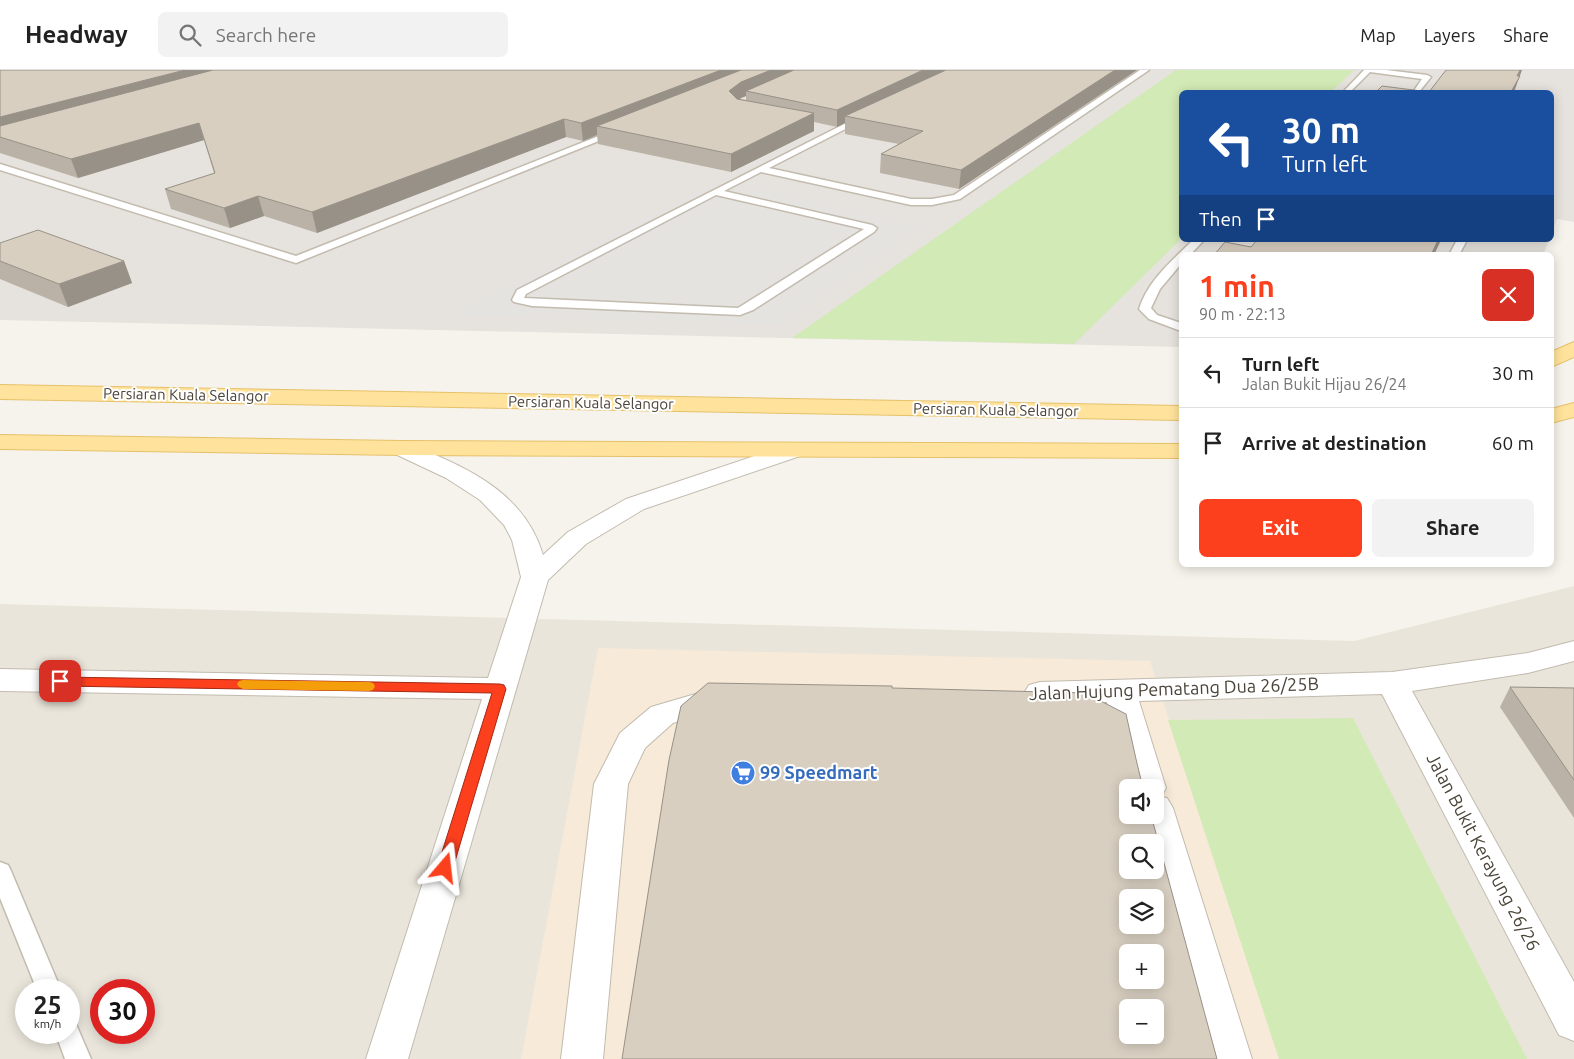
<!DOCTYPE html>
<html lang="en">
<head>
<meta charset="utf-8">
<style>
  :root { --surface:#fff; --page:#f2f2f2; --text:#222; --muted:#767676; --line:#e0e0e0; --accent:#fc3f1d }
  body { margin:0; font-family:Ubuntu,sans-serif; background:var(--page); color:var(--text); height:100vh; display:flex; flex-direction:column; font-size:19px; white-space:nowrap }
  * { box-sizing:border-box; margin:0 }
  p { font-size:16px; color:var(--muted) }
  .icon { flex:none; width:28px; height:28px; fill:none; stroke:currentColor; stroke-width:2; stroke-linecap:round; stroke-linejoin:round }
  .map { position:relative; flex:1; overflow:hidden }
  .side { position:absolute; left:1179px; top:182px; width:375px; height:315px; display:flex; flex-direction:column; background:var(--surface); border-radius:8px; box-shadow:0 2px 12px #0003 }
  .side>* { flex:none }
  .top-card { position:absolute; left:1179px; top:20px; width:375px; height:152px; border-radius:8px; box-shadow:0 2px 12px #0003; background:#1a4fa0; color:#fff; overflow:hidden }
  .controls { position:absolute; left:1119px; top:709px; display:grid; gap:10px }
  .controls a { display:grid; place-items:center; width:45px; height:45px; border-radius:8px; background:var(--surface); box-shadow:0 2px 12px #0003; font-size:25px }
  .speed { position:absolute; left:15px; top:909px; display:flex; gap:10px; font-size:25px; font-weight:700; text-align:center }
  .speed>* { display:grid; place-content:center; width:65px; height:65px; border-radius:50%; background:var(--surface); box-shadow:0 2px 12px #0003; line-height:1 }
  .speed small { font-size:12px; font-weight:400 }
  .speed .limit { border:8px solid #d22; background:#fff; color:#111 }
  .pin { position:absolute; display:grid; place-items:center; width:42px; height:42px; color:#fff; margin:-21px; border-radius:10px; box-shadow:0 2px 8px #0006 }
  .me { position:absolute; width:55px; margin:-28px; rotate:17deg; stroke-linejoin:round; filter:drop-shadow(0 0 4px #0008) }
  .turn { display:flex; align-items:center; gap:18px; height:105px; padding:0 20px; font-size:22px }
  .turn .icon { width:65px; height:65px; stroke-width:2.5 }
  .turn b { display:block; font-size:35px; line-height:42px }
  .then { display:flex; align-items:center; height:48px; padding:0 20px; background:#0003; gap:10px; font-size:19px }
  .round { display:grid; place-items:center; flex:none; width:52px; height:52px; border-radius:8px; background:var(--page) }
  .headline { display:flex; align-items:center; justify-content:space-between; height:85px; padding:0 20px }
  h1 { font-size:30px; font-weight:600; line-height:38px; color:var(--accent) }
  .primary-button { display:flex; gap:10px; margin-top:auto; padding:10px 20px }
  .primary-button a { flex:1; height:58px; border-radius:8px; background:var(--accent); color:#fff; font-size:20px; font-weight:600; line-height:58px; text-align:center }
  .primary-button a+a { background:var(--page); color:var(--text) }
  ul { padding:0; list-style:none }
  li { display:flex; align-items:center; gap:15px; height:70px; padding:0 20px; border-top:1px solid var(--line) }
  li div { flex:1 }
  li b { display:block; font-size:19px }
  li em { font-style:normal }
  header { display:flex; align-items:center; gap:30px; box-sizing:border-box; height:70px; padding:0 25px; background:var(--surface); border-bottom:1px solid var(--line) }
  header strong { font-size:24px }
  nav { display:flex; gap:28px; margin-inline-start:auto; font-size:18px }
  .search { width:350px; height:45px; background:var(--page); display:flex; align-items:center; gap:12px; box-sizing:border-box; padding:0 18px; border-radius:8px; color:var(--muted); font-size:19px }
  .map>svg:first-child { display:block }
  .residential { fill:#eae5da; fill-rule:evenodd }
  .commercial { fill:#f7ead8; fill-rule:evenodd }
  .industrial { fill:#e6e2dd }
  .green { fill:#d2eab5 }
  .parking { fill:#e5e3e0 }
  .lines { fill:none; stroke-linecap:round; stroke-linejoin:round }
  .service-casing { stroke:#c2bbae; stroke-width:3 }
  .minor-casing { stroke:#c2bbae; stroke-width:2 }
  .primary-casing { stroke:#e6c16a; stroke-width:2 }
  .service { fill:#fff; fill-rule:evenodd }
  .minor { fill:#fff; fill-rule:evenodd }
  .primary { fill:#ffe39c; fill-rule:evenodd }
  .wall { fill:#bab2a6; fill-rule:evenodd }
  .shaded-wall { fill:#979187 }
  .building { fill:#d8cfc1; stroke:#979187; fill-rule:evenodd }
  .route { fill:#fc3f1d; stroke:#a42913 }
  .slow { fill:#f59e0b }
  .labels { text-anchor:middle; stroke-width:4; stroke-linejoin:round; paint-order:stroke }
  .street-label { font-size:15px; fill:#4b4439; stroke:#fff }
  .near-street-label { font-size:18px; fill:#4b4439; stroke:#fff }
  .near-shop-label { font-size:18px; font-weight:bold; fill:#366cbe; stroke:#fff; text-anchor:start }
</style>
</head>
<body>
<header>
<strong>Headway</strong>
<div class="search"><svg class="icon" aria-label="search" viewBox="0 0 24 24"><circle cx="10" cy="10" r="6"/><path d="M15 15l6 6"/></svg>Search here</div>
<nav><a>Map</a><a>Layers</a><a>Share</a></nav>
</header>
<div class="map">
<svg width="1574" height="989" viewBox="0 0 1574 989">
  <rect width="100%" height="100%" fill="#f6f3ec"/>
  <path class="residential" d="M 1574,516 L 1574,989 L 0,989 L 0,534 L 1354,571 ZM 1128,718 L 1155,718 L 1155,745 L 1128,745 ZM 1128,772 L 1155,772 L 1155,800 L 1128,800 ZM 1128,828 L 1155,828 L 1155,855 L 1128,855 ZM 1128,882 L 1155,882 L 1155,910 L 1128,910 ZM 26,920 L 69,920 L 69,962 L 26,962 ZM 101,920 L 144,920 L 144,962 L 101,962 ZM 1128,938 L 1155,938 L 1155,965 L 1128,965 Z"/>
  <path class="commercial" d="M 598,578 L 1150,591 L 1279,989 L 521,989 ZM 1128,718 L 1155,718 L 1155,745 L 1128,745 ZM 1128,772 L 1155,772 L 1155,800 L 1128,800 ZM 1128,828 L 1155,828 L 1155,855 L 1128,855 ZM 1128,882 L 1155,882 L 1155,910 L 1128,910 ZM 1128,938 L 1155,938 L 1155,965 L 1128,965 Z"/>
  <path class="industrial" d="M 0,0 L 1574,0 L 1574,152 L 1557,149 L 1551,164 L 1551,22 L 1181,22 L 1181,170 L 1549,170 L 1543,185 L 1181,185 L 1181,277 L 0,250 Z"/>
  <g class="green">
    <path d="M 1176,0 L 1354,0 L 1331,22 L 1181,22 L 1181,169 L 1074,274 L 792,268 Z"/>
    <path d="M 1353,648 L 1527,989 L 1279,989 L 1168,650 Z"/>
  </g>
  <path class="parking" d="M 720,109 L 924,156 L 782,255 L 449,245 Z"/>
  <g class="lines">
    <defs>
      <g id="service">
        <path d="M 1140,0 L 1149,0 L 960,129 L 932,135 L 911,135 L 761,102 L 724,121 L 872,155 L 877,158 L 874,162 L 753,240 L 740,245 L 532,236 L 514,232 L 512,230 L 517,220 L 862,45 L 869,47 L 769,98 L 911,129 L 932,129 L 954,125 ZM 716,125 L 864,159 L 738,238 L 524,228 L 526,224 Z"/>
        <path d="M 1364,0 L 1386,0 L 1427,5 L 1431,7 L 1419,22 L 1413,22 L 1422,9 L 1370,2 L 1350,22 L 1343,22 Z"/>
        <path d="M 614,60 L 621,62 L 296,193 L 0,100 L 0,94 L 296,186 Z"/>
        <path d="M 1193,170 L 1204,170 L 1190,185 L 1181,185 L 1181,194 L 1160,219 L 1151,238 L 1157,245 L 1181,253 L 1181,261 L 1149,249 L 1139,239 C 1148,210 1173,190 1193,170 Z"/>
        <path d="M 1457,170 L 1467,170 L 1459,185 L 1449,185 Z"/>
        <path d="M 0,792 L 8,795 L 11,801 L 61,920 L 37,920 L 0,828 Z"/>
        <path d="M 69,951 L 76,954 L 91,989 L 65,989 L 55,962 L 69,962 Z"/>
      </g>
      <g id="minor">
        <path d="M 401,371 C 415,374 427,381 440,387 C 486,407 528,434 543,485 L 568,462 L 626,429 L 787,375 L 795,373 L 803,375 L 807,380 L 803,385 L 644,439 L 586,474 L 548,510 L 408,989 L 366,989 L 482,629 L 0,621 L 0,599 L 488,608 L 521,507 L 512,470 L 504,455 L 480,430 L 446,408 L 393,383 L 389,378 L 393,373 Z"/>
        <path d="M 1574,571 L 1574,591 L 1528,603 L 1412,621 L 1574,912 L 1574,971 L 1559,965 L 1382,624 L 1139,631 L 1166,718 L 1161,727 L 1167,728 L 1173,738 L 1252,989 L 1210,989 L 1155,799 L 1155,772 L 1147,772 L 1139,745 L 1155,745 L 1155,718 L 1132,718 L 1107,632 L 1040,634 L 1029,631 L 1024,623 L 1029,615 L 1040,612 L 1392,602 L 1528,583 Z"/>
        <path d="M 709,620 L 728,623 L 733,631 L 728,639 L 710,642 L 673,653 L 645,678 L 628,714 L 603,989 L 561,989 L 594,714 L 620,663 L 651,637 Z"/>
      </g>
      <g id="primary">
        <path d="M 1574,272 L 1574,287 L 1551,297 L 1551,282 Z"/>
        <path d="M 0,315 L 1181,336 L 1181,350 L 0,329 Z"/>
        <path d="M 1574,333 L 1574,347 L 1551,353 L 1551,339 Z"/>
        <path d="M 0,365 L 401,371 L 1181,374 L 1181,388 L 401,385 L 0,379 Z"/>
      </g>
    </defs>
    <use href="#service" class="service-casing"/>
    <use href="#minor" class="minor-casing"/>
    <use href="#primary" class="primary-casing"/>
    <use href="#service" class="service"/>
    <use href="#minor" class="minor"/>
    <use href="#primary" class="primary"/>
  </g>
  <g class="wall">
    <path d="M 0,0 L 1137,0 L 959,119 L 880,103 L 881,84 L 899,74 L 845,64 L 845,53 L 837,57 L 814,52 L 814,61 L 731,102 L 598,74 L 597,65 L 583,71 L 566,67 L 317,163 L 264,146 L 230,158 L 171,139 L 165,119 L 214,103 L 204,70 L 78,108 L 0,83 ZM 746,26 L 746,30 L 740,29 L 741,28 Z"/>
    <path d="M 0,173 L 124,191 L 132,213 L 68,237 L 0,209 Z"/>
    <path d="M 1510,617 L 1574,618 L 1574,748 L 1500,637 Z"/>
  </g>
  <g class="shaded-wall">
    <path d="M 185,0 L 250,0 L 0,66 L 0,47 Z"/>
    <path d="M 721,0 L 762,0 L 597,56 L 597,65 L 583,71 L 581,53 Z"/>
    <path d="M 771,0 L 811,0 L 746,21 L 746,26 L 741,28 L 729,38 L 729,21 L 741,12 Z"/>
    <path d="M 923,0 L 955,0 L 845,46 L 845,53 L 837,57 L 837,40 Z"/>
    <path d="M 1115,0 L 1137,0 L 959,119 L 961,100 Z"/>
    <path d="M 1520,0 L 1522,0 L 1514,22 L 1511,22 L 1517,6 Z"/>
    <path d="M 814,43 L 814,61 L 731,102 L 731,84 Z"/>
    <path d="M 564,49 L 566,67 L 317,163 L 312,142 Z"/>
    <path d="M 199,53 L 204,70 L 78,108 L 71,89 Z"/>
    <path d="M 258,126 L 264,146 L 230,158 L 224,138 Z"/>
    <path d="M 1438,170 L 1441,170 L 1434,185 L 1431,185 Z"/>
    <path d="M 124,191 L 132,213 L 68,237 L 59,214 Z"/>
  </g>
  <g class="building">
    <path d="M 0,0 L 185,0 L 0,47 Z"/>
    <path d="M 213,0 L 721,0 L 581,53 L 564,49 L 312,142 L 258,126 L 224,138 L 165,119 L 215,103 L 199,53 L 71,89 L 0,67 L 0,56 Z"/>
    <path d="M 741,0 L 771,0 L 741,12 L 729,21 L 737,29 L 814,43 L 731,84 L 597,56 Z"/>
    <path d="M 794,0 L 923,0 L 837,40 L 746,21 Z"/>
    <path d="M 946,0 L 1115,0 L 961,100 L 881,84 L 923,61 L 845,46 Z"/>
    <path d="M 1446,0 L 1520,0 L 1517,6 L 1520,6 L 1511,22 L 1376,22 L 1382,16 L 1429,22 Z"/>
    <path d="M 38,160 L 124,191 L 59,214 L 0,191 L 0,173 Z"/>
    <path d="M 1257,170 L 1438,170 L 1431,185 L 1214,185 L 1225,172 L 1251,177 Z"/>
    <path d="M 708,613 L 892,616 L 892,618 L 1085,623 L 1126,644 L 1136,689 L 1143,718 L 1128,718 L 1128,745 L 1151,745 L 1217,989 L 622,989 L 669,690 L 681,636 ZM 1128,772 L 1155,772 L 1155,800 L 1128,800 ZM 1128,828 L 1155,828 L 1155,855 L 1128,855 ZM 1128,882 L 1155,882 L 1155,910 L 1128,910 ZM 1128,938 L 1155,938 L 1155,965 L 1128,965 Z"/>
    <path d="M 1510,617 L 1574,618 L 1574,710 Z"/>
  </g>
  <path class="route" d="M 60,607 L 500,614 L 504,615 L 506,619 L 453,798 L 450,803 L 445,804 L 440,803 L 437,798 L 492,623 L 60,616 L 55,614 L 54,611 L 55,608 Z"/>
  <path class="slow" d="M 243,610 L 369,612 L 373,613 L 375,616 L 373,620 L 369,621 L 243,619 L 239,617 L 237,614 L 239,611 Z"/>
  <defs>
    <symbol id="supermarket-disc" viewBox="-11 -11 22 22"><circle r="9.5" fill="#3f7fe0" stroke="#fff"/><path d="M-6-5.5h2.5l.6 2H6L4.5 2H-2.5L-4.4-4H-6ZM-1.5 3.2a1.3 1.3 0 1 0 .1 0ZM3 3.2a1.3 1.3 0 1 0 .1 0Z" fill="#fff"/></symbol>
  </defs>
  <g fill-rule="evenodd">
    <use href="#supermarket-disc" x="729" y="689" width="28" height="28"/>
  </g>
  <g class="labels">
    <g class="street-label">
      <text transform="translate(186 325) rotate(1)" y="5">Persiaran Kuala Selangor</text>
      <text transform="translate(591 333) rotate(1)" y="5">Persiaran Kuala Selangor</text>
      <text transform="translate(996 340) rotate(1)" y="5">Persiaran Kuala Selangor</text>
    </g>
    <g class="near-street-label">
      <text transform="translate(1174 619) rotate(-2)" y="6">Jalan Hujung Pematang Dua 26/25B</text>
      <text transform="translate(1483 782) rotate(62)" y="6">Jalan Bukit Kerayung 26/26</text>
    </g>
    <g class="near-shop-label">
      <text x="760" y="709">99 Speedmart</text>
    </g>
  </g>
</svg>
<div class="controls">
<a><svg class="icon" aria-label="sound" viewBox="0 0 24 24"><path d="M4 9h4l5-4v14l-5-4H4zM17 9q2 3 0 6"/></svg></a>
<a><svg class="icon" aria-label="search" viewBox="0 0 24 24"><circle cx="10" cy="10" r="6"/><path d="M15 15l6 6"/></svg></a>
<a><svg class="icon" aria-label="layers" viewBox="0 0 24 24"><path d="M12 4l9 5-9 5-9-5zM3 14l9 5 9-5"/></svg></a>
<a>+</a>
<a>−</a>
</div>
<div class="speed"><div>25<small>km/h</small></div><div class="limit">30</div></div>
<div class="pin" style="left:60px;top:611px;background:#d93025"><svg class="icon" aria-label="arrive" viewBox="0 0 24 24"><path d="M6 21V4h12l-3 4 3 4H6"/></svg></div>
<svg class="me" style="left:445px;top:798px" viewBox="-20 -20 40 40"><path d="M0-17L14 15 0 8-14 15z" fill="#fc3f1d" stroke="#fff" stroke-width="4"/></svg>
<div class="top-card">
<div class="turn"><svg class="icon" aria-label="left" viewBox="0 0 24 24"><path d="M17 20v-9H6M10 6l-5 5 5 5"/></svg><div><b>30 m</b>Turn left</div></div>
<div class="then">Then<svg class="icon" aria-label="arrive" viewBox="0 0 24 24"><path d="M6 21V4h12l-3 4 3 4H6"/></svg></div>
</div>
<section class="side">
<div class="headline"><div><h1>1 min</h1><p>90 m · 22:13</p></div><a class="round" style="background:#d93025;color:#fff"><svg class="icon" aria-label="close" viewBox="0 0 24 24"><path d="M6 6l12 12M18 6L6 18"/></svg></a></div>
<ul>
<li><svg class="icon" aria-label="left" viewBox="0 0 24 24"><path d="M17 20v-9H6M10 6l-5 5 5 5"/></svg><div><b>Turn left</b><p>Jalan Bukit Hijau 26/24</p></div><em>30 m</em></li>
<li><svg class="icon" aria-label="arrive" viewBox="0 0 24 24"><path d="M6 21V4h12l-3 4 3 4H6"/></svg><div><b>Arrive at destination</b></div><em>60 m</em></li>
</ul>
<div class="primary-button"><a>Exit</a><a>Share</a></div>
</section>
</div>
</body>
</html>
